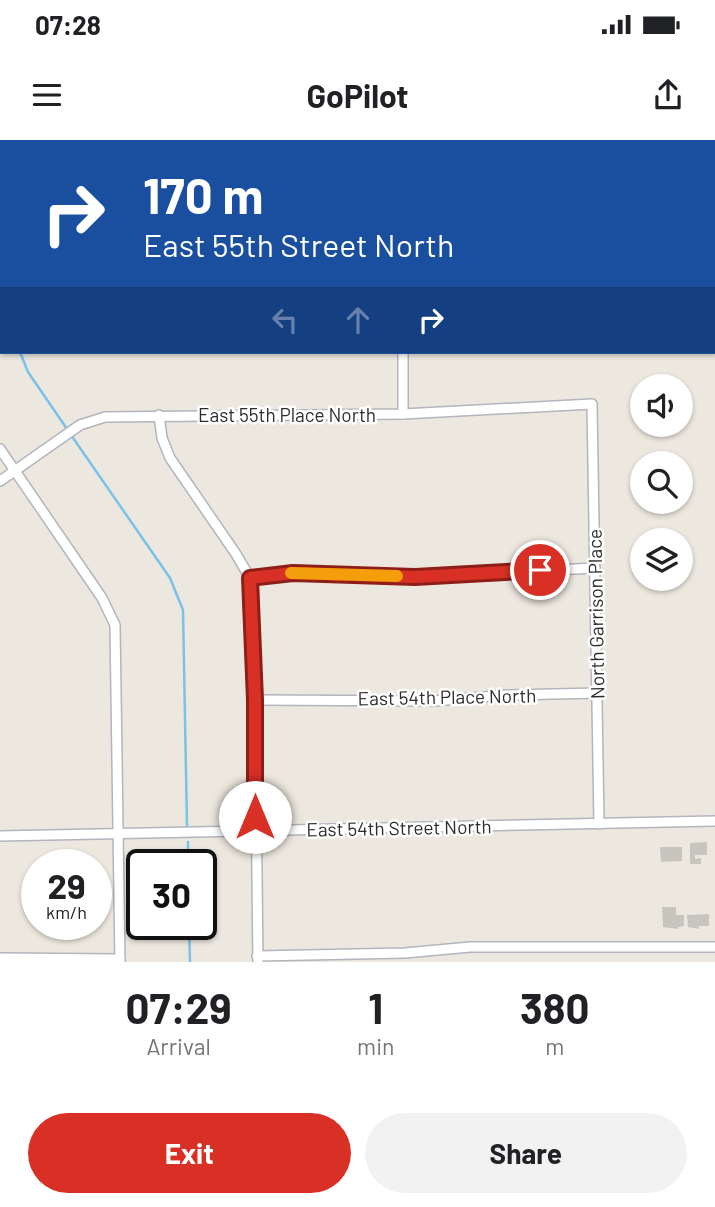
<!DOCTYPE html>
<html lang="en">
<head>
<meta charset="utf-8">
<style>
  :root { --surface:#fff; --page:#f2f2f2; --text:#202124; --muted:#757577; --accent:#d93025 }
  body { margin:0; font-family:Barlow,sans-serif; background:var(--page); color:var(--text); height:100vh; display:flex; flex-direction:column; font-size:26px; white-space:nowrap }
  * { box-sizing:border-box; margin:0 }
  p { font-size:23px; color:var(--muted) }
  .icon { flex:none; width:38px; height:38px; fill:none; stroke:currentColor; stroke-width:2; stroke-linecap:round; stroke-linejoin:round }
  .map { position:relative; height:822px; overflow:hidden }
  .sheet { display:flex; flex-direction:column; background:var(--surface); flex:1 }
  .sheet>* { flex:none }
  .guide { position:absolute; left:0px; top:0px; width:716px; height:214px; box-shadow:0 2px 5px #0004; background:#1a4fa0; color:#fff; overflow:hidden }
  .fabs { position:absolute; left:630px; top:234px; display:grid; gap:14px }
  .fabs a { display:grid; place-items:center; width:63px; height:63px; border-radius:50%; background:var(--surface); box-shadow:0 2px 5px #0004; font-size:35px }
  .speed { position:absolute; left:21px; top:709px; display:flex; gap:14px; font-size:35px; font-weight:700; text-align:center }
  .speed>* { display:grid; place-content:center; width:91px; height:91px; border-radius:50%; background:var(--surface); box-shadow:0 2px 5px #0004; line-height:1 }
  .speed small { font-size:18px; font-weight:400 }
  .speed .limit { border:4px solid #111; border-radius:10px; background:#fff; color:#111 }
  .pin { position:absolute; display:grid; place-items:center; width:60px; height:60px; color:#fff; margin:-30px; border:4px solid #fff; border-radius:50%; box-shadow:0 2px 7px #0007 }
  .me { position:absolute; width:77px; margin:-38px; rotate:0deg; stroke-linejoin:round; filter:drop-shadow(0 0 5px #0008) }
  .turn { display:flex; align-items:center; gap:24px; height:147px; padding:0 28px; font-size:32px }
  .turn .icon { width:91px; height:91px; stroke-width:2.5 }
  .turn b { display:block; font-size:49px; line-height:60px }
  .lanes { display:flex; align-items:center; height:66px; padding:0 28px; background:#0003; justify-content:center; gap:35px; direction:ltr }
  .lanes .off { opacity:.35 }
  .eta { display:flex; justify-content:space-evenly; align-items:center; height:119px; text-align:center }
  .eta b { font-size:42px; font-weight:700; line-height:49px }
  .action { display:flex; gap:14px; margin-top:auto; padding:14px 28px }
  .action a { flex:1; height:80px; border-radius:42px; background:var(--accent); color:#fff; font-size:28px; font-weight:700; line-height:80px; text-align:center }
  .action a+a { background:var(--page); color:var(--text) }
  .status { display:flex; justify-content:space-between; align-items:center; height:49px; padding:0 35px; background:var(--surface); direction:ltr }
  .status svg { height:19px; fill:currentColor }
  header { display:flex; justify-content:space-between; align-items:center; height:91px; padding:0 28px; background:var(--surface); font-size:32px; font-weight:700 }
  .map>svg:first-child { display:block }
  .green { fill:#b0dfa0 }
  .lines { fill:none; stroke-linecap:round; stroke-linejoin:round }
  .stream { stroke:#7ac2e7; stroke-width:2.5 }
  .building { fill:#c8c5be }
  .street-casing { stroke:#b3b4be; stroke-width:12 }
  .secondary-casing { stroke:#b3b4be; stroke-width:16 }
  .street { stroke:#fff; stroke-width:9 }
  .secondary { stroke:#fff; stroke-width:12 }
  .route-casing { stroke:#8d1f18; stroke-width:18 }
  .route { stroke:#d93025; stroke-width:12 }
  .slow { stroke:#f59e0b; stroke-width:12 }
  .labels { text-anchor:middle; stroke-width:5; stroke-linejoin:round; paint-order:stroke }
  .street-label { font-size:19px; fill:#2c2c2c; stroke:#fff }
</style>
</head>
<body>
<div class="status"><b>07:28</b><svg viewBox="0 0 49 12"><path d="M0 12V9h3v3zM5 12V6h3v6zM10 12V3h3v9zM15 12V0h3v12zM26 1h20v11H26zM47 4h2v5h-2z"/></svg></div>
<header><svg class="icon" aria-label="menu" viewBox="0 0 24 24"><path d="M4 6h16M4 12h16M4 18h16"/></svg>GoPilot<svg class="icon" aria-label="share" viewBox="0 0 24 24"><path d="M12 15V3M7 8l5-5 5 5M5 13v7h14v-7"/></svg></header>
<div class="map">
<svg width="715" height="822" viewBox="0 0 715 822">
  <rect width="100%" height="100%" fill="#ede8df"/>
  <path class="green" d="M 0,11 L 2,14 L 0,123 Z"/>
  <g class="lines">
    <g class="stream">
      <path d="M 80,2 L 80,0"/>
      <path d="M 0,153 L 2,154"/>
      <path d="M 20,212 L 28,232 L 67,289"/>
      <path d="M 71,295 L 170,438 L 183,470 L 187,686"/>
      <path d="M 188,702 L 188,724"/>
      <path d="M 189,784 L 190,822"/>
    </g>
  </g>
  <g class="building">
    <path d="M 707,702 L 707,715 L 695,715 L 695,719 L 701,718 L 701,724 L 690,724 L 690,703 Z"/>
    <path d="M 660,707 L 682,707 L 682,721 L 661,722 Z"/>
    <path d="M 662,767 L 676,767 L 676,775 L 684,775 L 684,786 L 678,787 L 678,789 L 663,787 Z"/>
    <path d="M 709,774 L 709,786 L 699,786 L 699,789 L 688,787 L 687,775 Z"/>
  </g>
  <g class="lines">
    <defs>
      <g id="street">
        <path d="M 100,0 L 103,2"/>
        <path d="M 400,0 L 400,2"/>
        <path d="M 526,0 L 526,2"/>
        <path d="M 651,0 L 651,2"/>
        <path d="M 154,2 L 154,0"/>
        <path d="M 271,2 L 272,0"/>
        <path d="M 714,137 L 715,137"/>
        <path d="M 403,274 L 403,212"/>
        <path d="M 159,275 L 162,298 L 170,318 L 236,414 L 250,438 L 255,560 L 258,822"/>
        <path d="M 0,309 L 102,458 L 115,485 L 120,822"/>
        <path d="M 0,341 L 80,285 L 105,277 L 403,274 L 592,264 L 599,684"/>
        <path d="M 250,438 L 293,433 L 415,437 L 595,428"/>
        <path d="M 255,560 L 434,561 L 507,555 L 598,553"/>
        <path d="M 0,696 L 715,681"/>
        <path d="M 257,816 L 405,813 L 470,807 L 715,807"/>
        <path d="M 0,818 L 120,819"/>
      </g>
      <g id="secondary">
        <path d="M 714,113 L 715,113"/>
        <path d="M 0,130 L 2,130"/>
      </g>
    </defs>
    <use href="#street" class="street-casing"/>
    <use href="#secondary" class="secondary-casing"/>
    <use href="#street" class="street"/>
    <use href="#secondary" class="secondary"/>
  </g>
  <g class="lines">
    <defs>
      <path id="route" d="M 255,677 L 255,560 L 250,438 L 293,433 L 415,437 L 540,430"/>
    </defs>
    <use href="#route" class="route-casing"/>
    <use href="#route" class="route"/>
    <path class="slow" d="M 291,433 L 397,436"/>
  </g>
  <g class="labels">
    <g class="street-label">
      <text x="287" y="282">East 55th Place North</text>
      <text transform="translate(596 474) rotate(-91)" y="7">North Garrison Place</text>
      <text transform="translate(447 557) rotate(-1)" y="7">East 54th Place North</text>
      <text transform="translate(399 688) rotate(-1)" y="7">East 54th Street North</text>
    </g>
  </g>
</svg>
<div class="fabs">
<a><svg class="icon" aria-label="sound" viewBox="0 0 24 24"><path d="M4 9h4l5-4v14l-5-4H4zM17 9q2 3 0 6"/></svg></a>
<a><svg class="icon" aria-label="search" viewBox="0 0 24 24"><circle cx="10" cy="10" r="6"/><path d="M15 15l6 6"/></svg></a>
<a><svg class="icon" aria-label="layers" viewBox="0 0 24 24"><path d="M12 4l9 5-9 5-9-5zM3 14l9 5 9-5"/></svg></a>
</div>
<div class="speed"><div>29<small>km/h</small></div><div class="limit">30</div></div>
<div class="pin" style="left:540px;top:430px;background:#d93025"><svg class="icon" aria-label="arrive" viewBox="0 0 24 24"><path d="M6 21V4h12l-3 4 3 4H6"/></svg></div>
<svg class="me" style="left:255px;top:677px" viewBox="-20 -20 40 40"><circle r="19" fill="#fff"/><path d="M0-13L10 11 0 6-10 11z" fill="#d93025"/></svg>
<div class="guide">
<div class="turn"><svg class="icon" aria-label="right" viewBox="0 0 24 24"><path d="M7 20v-9h11M14 6l5 5-5 5"/></svg><div><b>170 m</b>East 55th Street North</div></div>
<div class="lanes"><svg class="icon off" aria-label="left" viewBox="0 0 24 24"><path d="M17 20v-9H6M10 6l-5 5 5 5"/></svg><svg class="icon off" aria-label="ahead" viewBox="0 0 24 24"><path d="M12 20V5M6 11l6-6 6 6"/></svg><svg class="icon" aria-label="right" viewBox="0 0 24 24"><path d="M7 20v-9h11M14 6l5 5-5 5"/></svg></div>
</div>
</div>
<section class="sheet">
<div class="eta">
<div><b>07:29</b><p>Arrival</p></div>
<div><b>1</b><p>min</p></div>
<div><b>380</b><p>m</p></div>
</div>
<div class="action"><a>Exit</a><a>Share</a></div>
</section>
</body>
</html>
